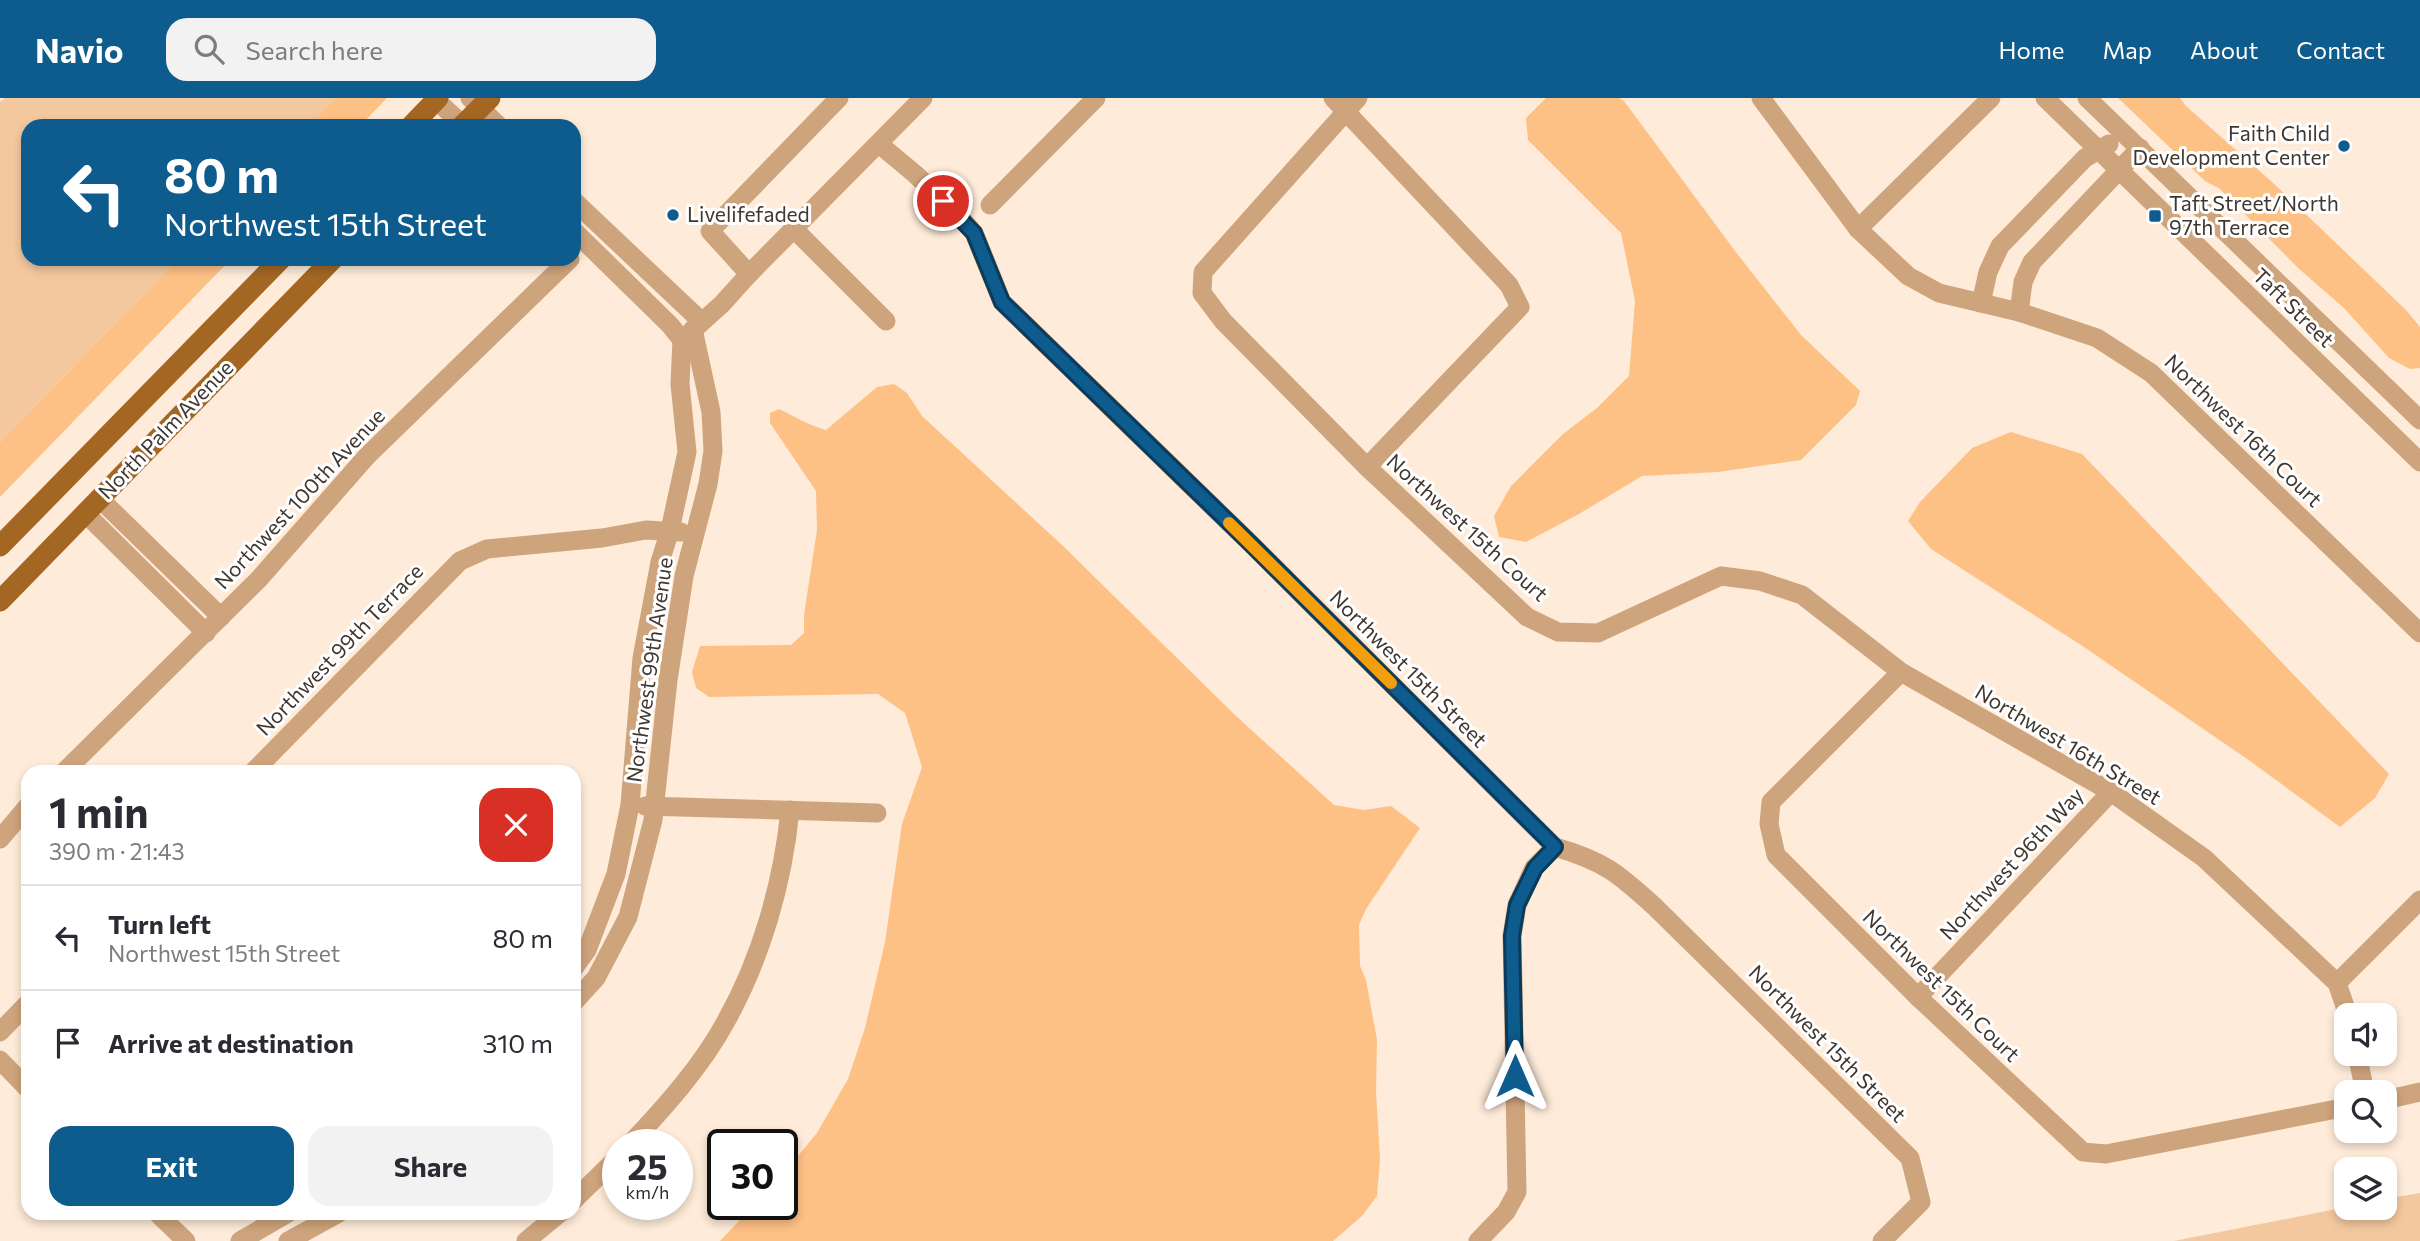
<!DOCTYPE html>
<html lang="en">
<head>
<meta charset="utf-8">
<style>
  :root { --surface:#fff; --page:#f2f2f3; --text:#2b2b33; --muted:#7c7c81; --line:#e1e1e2; --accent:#0e5b8e }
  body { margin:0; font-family:Commissioner,sans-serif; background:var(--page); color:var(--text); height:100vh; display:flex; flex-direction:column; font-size:26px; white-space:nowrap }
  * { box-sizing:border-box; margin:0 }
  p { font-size:23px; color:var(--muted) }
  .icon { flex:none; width:38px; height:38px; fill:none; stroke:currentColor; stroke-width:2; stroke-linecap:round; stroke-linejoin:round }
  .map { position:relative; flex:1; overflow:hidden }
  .drawer { position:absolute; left:21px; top:667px; width:560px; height:455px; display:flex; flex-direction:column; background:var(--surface); border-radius:21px; box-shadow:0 4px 10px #0003 }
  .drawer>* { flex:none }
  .banner { position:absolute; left:21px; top:21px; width:560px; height:147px; border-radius:21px; box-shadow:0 4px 10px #0003; background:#0e5b8e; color:#fff; overflow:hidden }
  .controls { position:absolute; left:2334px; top:905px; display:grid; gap:14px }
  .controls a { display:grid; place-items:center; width:63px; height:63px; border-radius:14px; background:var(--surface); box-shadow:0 4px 10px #0003; font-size:35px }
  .speed { position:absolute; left:602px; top:1031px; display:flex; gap:14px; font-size:35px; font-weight:700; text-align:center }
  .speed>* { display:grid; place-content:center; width:91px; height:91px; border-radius:50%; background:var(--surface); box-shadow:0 4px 10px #0003; line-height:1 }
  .speed small { font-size:18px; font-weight:400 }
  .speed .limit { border:4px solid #111; border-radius:10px; background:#fff; color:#111 }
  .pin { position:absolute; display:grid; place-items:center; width:60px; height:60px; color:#fff; margin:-30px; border:4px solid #fff; border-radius:50%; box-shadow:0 2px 7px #0007 }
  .me { position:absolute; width:77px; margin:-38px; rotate:0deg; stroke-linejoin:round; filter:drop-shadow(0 0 5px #0008) }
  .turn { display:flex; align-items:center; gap:24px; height:147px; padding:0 28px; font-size:32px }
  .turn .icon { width:91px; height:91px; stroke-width:2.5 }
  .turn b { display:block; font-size:49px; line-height:60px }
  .round { display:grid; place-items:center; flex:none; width:74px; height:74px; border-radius:21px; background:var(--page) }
  .headline { display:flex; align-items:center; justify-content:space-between; height:119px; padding:0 28px }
  h1 { font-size:42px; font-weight:700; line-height:52px }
  .primary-button { display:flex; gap:14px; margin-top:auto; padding:14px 28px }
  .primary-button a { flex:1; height:80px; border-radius:21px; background:var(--accent); color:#fff; font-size:28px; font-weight:700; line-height:80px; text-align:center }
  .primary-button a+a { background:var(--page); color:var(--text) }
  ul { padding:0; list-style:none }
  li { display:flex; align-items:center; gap:21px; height:105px; padding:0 28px; border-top:2px solid var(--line) }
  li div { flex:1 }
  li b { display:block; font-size:26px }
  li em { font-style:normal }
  header { display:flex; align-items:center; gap:42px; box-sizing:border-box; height:98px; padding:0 35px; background:var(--accent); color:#fff }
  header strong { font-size:33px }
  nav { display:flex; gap:38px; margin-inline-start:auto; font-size:24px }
  .search { width:490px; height:63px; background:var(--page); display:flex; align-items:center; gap:18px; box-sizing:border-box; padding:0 24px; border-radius:21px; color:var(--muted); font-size:26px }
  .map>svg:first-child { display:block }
  .green { fill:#f3c89f }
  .water { fill:#fec185 }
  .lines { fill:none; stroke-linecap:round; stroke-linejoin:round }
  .minor { stroke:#cea47c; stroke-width:19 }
  .major { stroke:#a36723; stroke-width:21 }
  .route-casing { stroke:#093b5c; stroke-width:18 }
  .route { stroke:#0e5b8e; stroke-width:12 }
  .slow { stroke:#f59e0b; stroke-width:12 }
  .poi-dot { fill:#0e5b8e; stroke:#fff; stroke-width:2.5 }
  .labels { text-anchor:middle; stroke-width:6; stroke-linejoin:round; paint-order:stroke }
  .poi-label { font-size:21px; fill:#3f3730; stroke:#fff; text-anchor:start }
  .street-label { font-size:21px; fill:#3f3730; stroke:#fff }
</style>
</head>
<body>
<header>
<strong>Navio</strong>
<div class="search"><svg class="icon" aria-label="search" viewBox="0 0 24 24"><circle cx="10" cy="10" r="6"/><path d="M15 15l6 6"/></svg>Search here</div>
<nav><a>Home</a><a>Map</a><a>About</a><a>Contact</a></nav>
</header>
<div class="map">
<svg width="2420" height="1143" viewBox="0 0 2420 1143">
  <rect width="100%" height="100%" fill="#feebd9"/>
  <g class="green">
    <path d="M 5,0 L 335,0 L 308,28 L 28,28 L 28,161 L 178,161 L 0,344 L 0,4 Z"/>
    <path d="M 2420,1095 L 2420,1143 L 2174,1143 L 2347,1109 L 2385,1110 L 2385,1101 Z"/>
  </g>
  <g class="water">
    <path d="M 335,0 L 387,0 L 360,28 L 308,28 Z"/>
    <path d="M 1546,0 L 1619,0 L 1624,3 L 1735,153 L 1801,237 L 1860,293 L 1856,307 L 1801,362 L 1718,374 L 1642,378 L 1579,416 L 1526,444 L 1499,439 L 1494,418 L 1511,388 L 1563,336 L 1597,310 L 1629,278 L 1635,203 L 1621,135 L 1528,42 L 1526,20 Z"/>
    <path d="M 2118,0 L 2180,0 L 2186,8 L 2271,83 L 2406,212 L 2420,229 L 2420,270 L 2410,271 L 2389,260 L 2344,210 L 2298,170 L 2220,91 L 2205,83 Z"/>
    <path d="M 178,161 L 231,161 L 0,399 L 0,344 Z"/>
    <path d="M 894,286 L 907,295 L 922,318 L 1062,447 L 1235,617 L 1334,707 L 1364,712 L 1391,708 L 1420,730 L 1366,811 L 1359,827 L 1360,868 L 1366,882 L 1377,942 L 1376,994 L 1380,1061 L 1377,1098 L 1362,1118 L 1333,1143 L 720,1143 L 755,1106 L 782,1106 L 782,1077 L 817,1035 L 848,981 L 865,930 L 885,844 L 902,726 L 922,669 L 905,615 L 878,596 L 709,599 L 696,590 L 692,574 L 700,548 L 791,547 L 804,535 L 804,517 L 817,432 L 816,393 L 770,325 L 770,315 L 779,311 C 796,319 808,327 826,332 L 877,289 Z"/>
    <path d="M 2011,334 L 2082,356 L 2389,676 L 2375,700 L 2340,729 L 2250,663 L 2081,547 L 1931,451 L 1908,423 L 1920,404 L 1972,350 Z"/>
  </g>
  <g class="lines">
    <g class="minor">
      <path d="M 470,0 L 499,28"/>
      <path d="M 1333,0 L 1509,187 L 1520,209 L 1367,369"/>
      <path d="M 1358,0 L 1203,174 L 1202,195 L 1223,223 L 1367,369 L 1527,519 L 1558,534 L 1598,535 L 1721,478 L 1760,483 L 1802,497 L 1901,574 L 2111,694 L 2204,760 L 2337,885 L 2348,917"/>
      <path d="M 1761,0 L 1858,131 L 1908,178 L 1939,195 L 2019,214 L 2097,240 L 2151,275 L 2420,535"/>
      <path d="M 2045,0 L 2420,364"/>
      <path d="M 2087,0 L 2420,322"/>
      <path d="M 436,2 L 464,28"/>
      <path d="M 879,46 L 915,76 L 957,116 L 974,135 L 1002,204 L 1250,445 L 1555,749 C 1604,763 1619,776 1655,809 L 1910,1060 L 1921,1104 L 1882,1143"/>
      <path d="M 574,103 L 701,223"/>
      <path d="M 990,107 L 1096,0"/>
      <path d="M 794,131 L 886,223"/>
      <path d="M 1858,131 L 1991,0"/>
      <path d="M 574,133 L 670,227 L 682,242"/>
      <path d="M 749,176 L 710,133 L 839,0"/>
      <path d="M 1981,205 L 1988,174 L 2000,148 L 2085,60 L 2109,46"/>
      <path d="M 2019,214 L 2023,184 L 2032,164 L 2140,50"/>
      <path d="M 100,401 L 221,519"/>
      <path d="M 85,415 L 206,535"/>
      <path d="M 1901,574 L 1771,704 L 1769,726 L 1776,757 L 1918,899 L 2083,1054 L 2106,1056 L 2347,1009"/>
      <path d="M 64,674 L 259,481 L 367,358 L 570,161"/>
      <path d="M 253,674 L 460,463 L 487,451 L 602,440 L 646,432 L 681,434"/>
      <path d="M 645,708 L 877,715"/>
      <path d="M 0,741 L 28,708"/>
      <path d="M 574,870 L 587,852 L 616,776 L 630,707 L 642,560 L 660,464 L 670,432 L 687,354 L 680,286 L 682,242 L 722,206 L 749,176 L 923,0"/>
      <path d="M 2337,885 L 2420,802"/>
      <path d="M 1918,899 L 2111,694"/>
      <path d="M 574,904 L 596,880 L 628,819 L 653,722 L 668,582 L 684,478 L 708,386 L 713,353 L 711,314 L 693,231"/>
      <path d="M 0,934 L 28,905"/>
      <path d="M 2357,956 L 2365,994"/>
      <path d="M 0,962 L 28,991"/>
      <path d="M 2385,1002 L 2420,994"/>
      <path d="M 630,1046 C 664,1010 701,969 725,925 C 761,861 783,785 790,712"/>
      <path d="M 574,1102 L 618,1059"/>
      <path d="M 157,1115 L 186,1143"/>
      <path d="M 240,1143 L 288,1115"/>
      <path d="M 288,1143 L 339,1115"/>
      <path d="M 526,1143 L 560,1115"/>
      <path d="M 1478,1143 L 1506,1114 L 1517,1094 L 1512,838 L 1517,807 L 1534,770 L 1555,749"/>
    </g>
    <g class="major">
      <path d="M 411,28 L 438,0"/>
      <path d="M 462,28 L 490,0"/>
      <path d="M 0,448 L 281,161"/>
      <path d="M 0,503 L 333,161"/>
    </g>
  </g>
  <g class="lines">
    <defs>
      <path id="route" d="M 943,103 L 974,135 L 1002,204 L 1250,445 L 1555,749 L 1535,770 L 1517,807 L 1512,838 L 1515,978"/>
    </defs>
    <use href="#route" class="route-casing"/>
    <use href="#route" class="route"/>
    <path class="slow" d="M 1229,425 L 1391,585"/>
  </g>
  <g class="poi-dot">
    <circle cx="2344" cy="48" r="7"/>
    <circle cx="673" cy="117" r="7"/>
    <rect x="2148" y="111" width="14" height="14" rx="3.5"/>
  </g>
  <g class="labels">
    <g class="poi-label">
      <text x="2330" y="43" text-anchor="end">Faith Child<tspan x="2330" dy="24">Development Center</tspan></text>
      <text x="2169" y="113">Taft Street/North<tspan x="2169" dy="24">97th Terrace</tspan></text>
      <text x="687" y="124">Livelifefaded</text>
    </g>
    <g class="street-label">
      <text transform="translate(2293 210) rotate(44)" y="7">Taft Street</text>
      <text transform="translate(166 332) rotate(-46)" y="7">North Palm Avenue</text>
      <text transform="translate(2243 333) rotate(44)" y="7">Northwest 16th Court</text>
      <text transform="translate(300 401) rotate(-47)" y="7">Northwest 100th Avenue</text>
      <text transform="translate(1467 430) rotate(42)" y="7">Northwest 15th Court</text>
      <text transform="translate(340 552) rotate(-46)" y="7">Northwest 99th Terrace</text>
      <text transform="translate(1408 571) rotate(45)" y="7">Northwest 15th Street</text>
      <text transform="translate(650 572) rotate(-82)" y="7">Northwest 99th Avenue</text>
      <text transform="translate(2068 647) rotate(31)" y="7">Northwest 16th Street</text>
      <text transform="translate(2012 766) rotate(-47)" y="7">Northwest 96th Way</text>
      <text transform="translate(1941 888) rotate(44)" y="7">Northwest 15th Court</text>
      <text transform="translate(1827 946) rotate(45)" y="7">Northwest 15th Street</text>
    </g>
  </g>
</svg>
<div class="controls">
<a><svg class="icon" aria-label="sound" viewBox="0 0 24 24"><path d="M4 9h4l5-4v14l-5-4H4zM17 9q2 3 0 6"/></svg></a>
<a><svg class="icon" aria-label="search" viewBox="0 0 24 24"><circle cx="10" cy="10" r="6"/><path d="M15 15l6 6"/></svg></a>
<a><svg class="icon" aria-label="layers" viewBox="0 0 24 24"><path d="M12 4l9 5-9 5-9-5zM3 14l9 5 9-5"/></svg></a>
</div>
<div class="speed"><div>25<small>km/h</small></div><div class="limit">30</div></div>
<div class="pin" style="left:943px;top:103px;background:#d93025"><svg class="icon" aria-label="arrive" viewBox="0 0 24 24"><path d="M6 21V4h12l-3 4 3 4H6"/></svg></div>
<svg class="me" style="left:1515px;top:978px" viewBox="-20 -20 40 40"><path d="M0-17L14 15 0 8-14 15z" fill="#0e5b8e" stroke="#fff" stroke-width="4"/></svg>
<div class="banner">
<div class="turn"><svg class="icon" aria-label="left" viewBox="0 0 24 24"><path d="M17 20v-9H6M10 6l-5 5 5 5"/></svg><div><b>80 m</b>Northwest 15th Street</div></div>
</div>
<section class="drawer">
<div class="headline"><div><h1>1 min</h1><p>390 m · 21:43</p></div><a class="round" style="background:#d93025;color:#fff"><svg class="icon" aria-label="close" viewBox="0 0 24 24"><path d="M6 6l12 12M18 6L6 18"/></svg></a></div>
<ul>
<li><svg class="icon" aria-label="left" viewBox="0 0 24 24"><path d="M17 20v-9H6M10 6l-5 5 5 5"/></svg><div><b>Turn left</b><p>Northwest 15th Street</p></div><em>80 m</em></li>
<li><svg class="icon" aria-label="arrive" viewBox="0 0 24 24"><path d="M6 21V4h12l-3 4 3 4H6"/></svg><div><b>Arrive at destination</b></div><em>310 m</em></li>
</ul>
<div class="primary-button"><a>Exit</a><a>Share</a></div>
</section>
</div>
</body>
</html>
